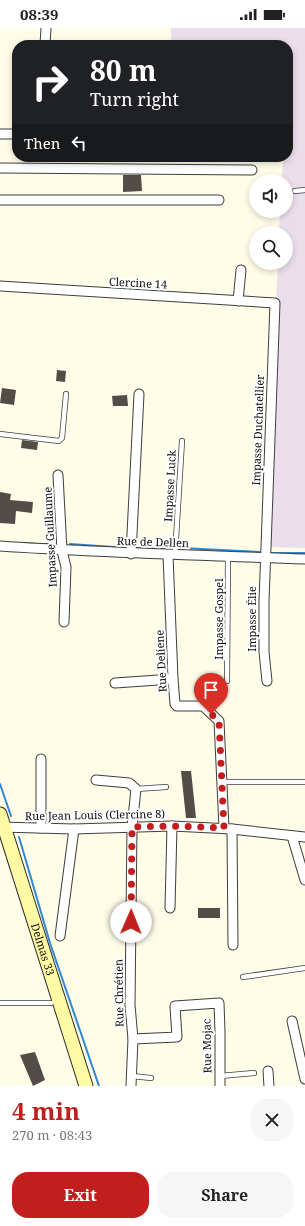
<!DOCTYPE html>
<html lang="en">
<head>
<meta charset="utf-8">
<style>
  :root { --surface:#fff; --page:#f6f6f6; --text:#222; --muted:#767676; --accent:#c01f1d }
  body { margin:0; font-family:"Noto Serif",serif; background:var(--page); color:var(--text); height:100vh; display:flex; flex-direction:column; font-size:15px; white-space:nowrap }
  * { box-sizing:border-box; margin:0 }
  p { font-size:13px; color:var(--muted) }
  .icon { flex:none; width:22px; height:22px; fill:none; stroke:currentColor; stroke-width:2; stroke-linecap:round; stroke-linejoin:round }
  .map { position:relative; height:1058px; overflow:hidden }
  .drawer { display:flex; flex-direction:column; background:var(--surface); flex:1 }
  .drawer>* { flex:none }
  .hud { position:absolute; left:12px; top:12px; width:281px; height:122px; border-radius:16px; box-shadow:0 2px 6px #0003; background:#202124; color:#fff; overflow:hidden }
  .fabs { position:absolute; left:249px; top:146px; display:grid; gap:8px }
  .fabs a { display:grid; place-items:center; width:44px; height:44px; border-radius:50%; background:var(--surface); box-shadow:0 2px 6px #0003; font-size:20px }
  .pin { position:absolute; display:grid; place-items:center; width:34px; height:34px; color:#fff; margin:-41px -17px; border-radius:50% 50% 50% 0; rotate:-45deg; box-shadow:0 0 4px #0007 }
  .pin .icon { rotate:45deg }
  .me { position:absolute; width:44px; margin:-22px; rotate:1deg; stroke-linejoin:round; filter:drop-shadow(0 0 3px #0008) }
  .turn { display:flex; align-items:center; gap:14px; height:84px; padding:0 12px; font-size:18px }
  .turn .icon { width:52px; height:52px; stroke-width:2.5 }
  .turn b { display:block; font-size:28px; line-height:34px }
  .then { display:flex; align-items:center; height:38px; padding:0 12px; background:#0003; gap:8px; font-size:15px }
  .round { display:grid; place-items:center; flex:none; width:42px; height:42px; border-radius:16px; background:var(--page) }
  .summary { display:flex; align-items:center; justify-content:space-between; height:68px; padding:0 12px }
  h1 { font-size:24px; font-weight:700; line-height:30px; color:var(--accent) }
  .primary-button { display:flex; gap:8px; margin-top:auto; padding:8px 12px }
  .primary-button a { flex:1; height:46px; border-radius:16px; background:var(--accent); color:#fff; font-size:16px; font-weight:700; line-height:46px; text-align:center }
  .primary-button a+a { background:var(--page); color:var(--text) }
  .status { display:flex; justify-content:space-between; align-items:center; height:28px; padding:0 20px; background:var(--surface); direction:ltr }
  .status svg { height:11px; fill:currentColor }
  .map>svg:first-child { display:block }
  .industrial { fill:#eadeeb }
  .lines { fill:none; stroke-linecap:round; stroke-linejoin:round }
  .stream { stroke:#2e88d3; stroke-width:2 }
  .building { fill:#544c47 }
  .service-casing { stroke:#3e3e3e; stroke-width:6 }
  .minor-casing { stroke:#3e3e3e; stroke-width:11 }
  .secondary-casing { stroke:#2d2d2d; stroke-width:15 }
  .service { stroke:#fff; stroke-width:4.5 }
  .minor { stroke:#fff; stroke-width:9 }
  .secondary { stroke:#fffaa3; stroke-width:13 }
  .route { stroke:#c01f1d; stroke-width:7; stroke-dasharray:0 12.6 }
  .labels { text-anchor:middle; stroke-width:4; stroke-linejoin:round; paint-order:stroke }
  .street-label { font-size:11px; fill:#0b0b0b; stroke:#fff }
</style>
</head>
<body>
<div class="status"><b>08:39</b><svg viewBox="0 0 49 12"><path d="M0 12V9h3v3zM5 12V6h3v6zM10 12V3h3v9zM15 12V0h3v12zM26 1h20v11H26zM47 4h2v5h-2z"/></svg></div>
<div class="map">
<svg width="305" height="1058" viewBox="0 0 305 1058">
  <rect width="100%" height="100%" fill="#fffce8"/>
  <path class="industrial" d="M 171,0 L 305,0 L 305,520 L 263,519 L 278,235 L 286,235 L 286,205 L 279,205 L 280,183 L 286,183 L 286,153 L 282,153 L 283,129 L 288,129 L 288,17 L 171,17 Z"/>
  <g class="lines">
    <g class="stream">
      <path d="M 33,516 L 51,516"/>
      <path d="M 70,516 L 128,520"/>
      <path d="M 135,520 L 166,521"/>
      <path d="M 182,520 L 260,524"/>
      <path d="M 269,525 L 305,525"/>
      <path d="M 0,756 L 11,788"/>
      <path d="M 19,809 L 50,915 L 99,1058"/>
    </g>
  </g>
  <g class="building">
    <path d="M 123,147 L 141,147 L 142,163 L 123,164 Z"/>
    <path d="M 57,342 L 66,343 L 65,354 L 56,353 Z"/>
    <path d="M 2,360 L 16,362 L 14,377 L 0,375 Z"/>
    <path d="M 127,367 L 128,378 L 113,378 L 112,368 Z"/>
    <path d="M 22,412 L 38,414 L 37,422 L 21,420 Z"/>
    <path d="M 0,464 L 11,466 L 10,472 L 33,474 L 32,485 L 16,483 L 15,496 L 0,495 Z"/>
    <path d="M 181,743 L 191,743 L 196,790 L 186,790 Z"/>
    <rect x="198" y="880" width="22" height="10"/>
    <path d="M 35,1024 L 45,1052 L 33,1058 L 20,1027 Z"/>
  </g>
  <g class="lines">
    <defs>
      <g id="service">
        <path d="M 295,163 L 305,162"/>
        <path d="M 0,406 L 59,413 L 62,410 L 66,366"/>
        <path d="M 175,527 L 182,413"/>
        <path d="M 227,653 L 228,528"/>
        <path d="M 221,754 L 305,754"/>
        <path d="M 136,761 L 166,759"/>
        <path d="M 243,949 L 305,940"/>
        <path d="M 0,975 L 51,975"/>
        <path d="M 132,1048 L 151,1050"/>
        <path d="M 220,1048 L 254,1045"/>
      </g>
      <g id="minor">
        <path d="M 45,17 L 46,0"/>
        <path d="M 0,106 L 17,106"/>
        <path d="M 0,140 L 252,142"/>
        <path d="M 0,172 L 219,172"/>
        <path d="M 0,258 L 275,275 L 264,573 L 264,624 L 267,653"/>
        <path d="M 238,273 L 241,242"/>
        <path d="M 58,447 L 62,523 L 66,539 L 64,594"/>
        <path d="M 0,518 C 102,525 203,527 305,531"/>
        <path d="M 131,526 L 139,366"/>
        <path d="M 168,527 L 173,651 L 175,676 L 177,678 L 203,678 L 219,693 L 224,800"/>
        <path d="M 115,655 L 173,651"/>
        <path d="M 96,752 L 129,755 L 136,761 L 132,799 L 130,977 L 133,1011 L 131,1058"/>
        <path d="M 0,799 L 74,801 L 172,798 L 232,801 L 305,809"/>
        <path d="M 41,800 L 41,731"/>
        <path d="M 232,801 L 233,917"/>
        <path d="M 292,808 L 305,852"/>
        <path d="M 170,880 L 172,798"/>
        <path d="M 60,908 L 74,801"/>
        <path d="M 292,993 L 305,1051"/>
        <path d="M 133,1011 L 177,1009 L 175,978 L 219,975 L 220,1004 L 220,1058"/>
        <path d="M 268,1043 L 269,1058"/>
      </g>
      <g id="secondary">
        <path id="s1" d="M 0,786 L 86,1058"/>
      </g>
    </defs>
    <use href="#service" class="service-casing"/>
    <use href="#minor" class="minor-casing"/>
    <use href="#secondary" class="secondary-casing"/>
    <use href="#service" class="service"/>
    <use href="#minor" class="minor"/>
    <use href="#secondary" class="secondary"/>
  </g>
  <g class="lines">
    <path class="route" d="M 131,894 L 132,799 L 172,798 L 224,800 L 219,693 L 211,686"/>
  </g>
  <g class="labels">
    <g class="street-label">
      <text transform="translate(138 255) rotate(3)" y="4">Clercine 14</text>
      <text transform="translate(258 402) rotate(-88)" y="4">Impasse Duchatellier</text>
      <text transform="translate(170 458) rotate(-87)" y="4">Impasse Luck</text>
      <text transform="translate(50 509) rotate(-93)" y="4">Impasse Guillaume</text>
      <text transform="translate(153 514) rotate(2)" y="4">Rue de Dellen</text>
      <text transform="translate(219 591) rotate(-90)" y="4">Impasse Gospel</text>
      <text transform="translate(252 591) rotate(-90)" y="4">Impasse Élie</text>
      <text transform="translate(161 633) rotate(-93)" y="4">Rue Deliene</text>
      <text transform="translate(95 787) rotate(-1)" y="4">Rue Jean Louis (Clercine 8)</text>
      <text dy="4" stroke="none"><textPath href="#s1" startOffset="142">Delmas 33</textPath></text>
      <text transform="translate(119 965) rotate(-91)" y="4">Rue Chrétien</text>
      <text transform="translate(207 1018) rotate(-91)" y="4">Rue Mojac</text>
    </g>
  </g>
</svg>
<div class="fabs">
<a><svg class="icon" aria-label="sound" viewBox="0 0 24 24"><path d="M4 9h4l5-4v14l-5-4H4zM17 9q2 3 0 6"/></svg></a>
<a><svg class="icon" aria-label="search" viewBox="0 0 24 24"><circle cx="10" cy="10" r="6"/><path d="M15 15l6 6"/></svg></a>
</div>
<div class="pin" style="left:211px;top:686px;background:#d93025"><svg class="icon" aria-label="arrive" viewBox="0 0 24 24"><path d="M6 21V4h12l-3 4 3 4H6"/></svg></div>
<svg class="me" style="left:131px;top:894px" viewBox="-20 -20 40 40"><circle r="19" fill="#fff"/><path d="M0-13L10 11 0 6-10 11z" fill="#c01f1d"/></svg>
<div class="hud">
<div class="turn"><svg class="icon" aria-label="right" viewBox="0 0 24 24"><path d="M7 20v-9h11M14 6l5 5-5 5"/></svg><div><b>80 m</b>Turn right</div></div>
<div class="then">Then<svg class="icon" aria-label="left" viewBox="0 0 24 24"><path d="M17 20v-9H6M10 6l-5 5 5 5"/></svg></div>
</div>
</div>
<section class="drawer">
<div class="summary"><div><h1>4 min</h1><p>270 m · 08:43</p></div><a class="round"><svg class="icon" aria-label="close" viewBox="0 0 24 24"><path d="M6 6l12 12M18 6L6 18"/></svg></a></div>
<div class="primary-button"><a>Exit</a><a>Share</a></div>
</section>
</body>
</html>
